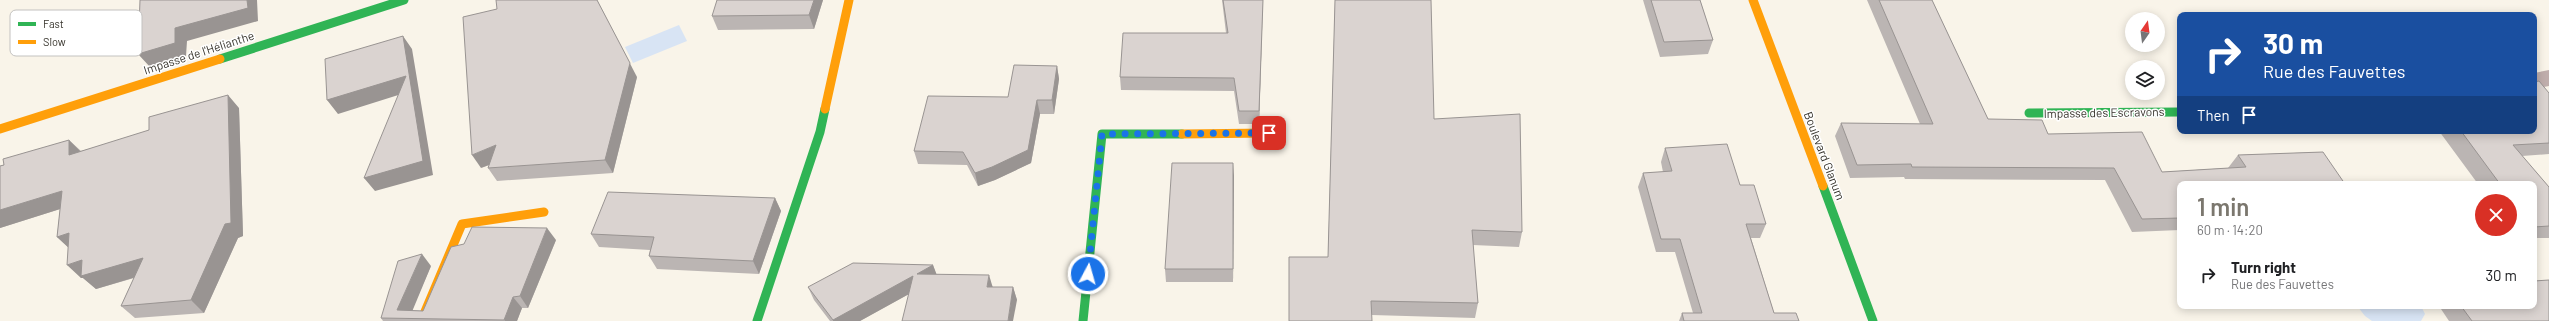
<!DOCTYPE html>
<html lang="en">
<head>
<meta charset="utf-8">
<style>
  :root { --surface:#fff; --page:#f6f6f6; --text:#202124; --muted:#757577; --accent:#7b776e }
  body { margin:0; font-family:Barlow,sans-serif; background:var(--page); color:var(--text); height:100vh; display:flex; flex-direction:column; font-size:15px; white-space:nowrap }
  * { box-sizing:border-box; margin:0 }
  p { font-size:13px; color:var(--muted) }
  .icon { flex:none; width:22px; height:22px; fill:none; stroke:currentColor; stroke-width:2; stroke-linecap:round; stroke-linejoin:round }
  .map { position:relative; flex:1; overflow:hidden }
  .sheet { position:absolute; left:2177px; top:181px; width:360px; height:128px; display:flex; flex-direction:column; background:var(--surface); border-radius:8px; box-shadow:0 2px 10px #0003 }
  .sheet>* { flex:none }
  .guide { position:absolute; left:2177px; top:12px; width:360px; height:122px; border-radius:8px; box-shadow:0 2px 10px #0003; background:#1a4fa0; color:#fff; overflow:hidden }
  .needle { width:26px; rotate:14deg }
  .buttons { position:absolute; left:2125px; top:12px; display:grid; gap:8px }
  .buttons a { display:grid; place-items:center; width:40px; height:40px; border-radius:50%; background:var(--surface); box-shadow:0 2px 10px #0003; font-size:20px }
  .pin { position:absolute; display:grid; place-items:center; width:34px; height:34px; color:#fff; margin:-17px; border-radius:8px; box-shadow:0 2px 6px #0006 }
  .me { position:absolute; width:44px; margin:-22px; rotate:6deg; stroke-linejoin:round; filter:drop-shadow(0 0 3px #0008) }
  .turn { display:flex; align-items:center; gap:14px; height:84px; padding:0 20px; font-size:18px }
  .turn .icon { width:52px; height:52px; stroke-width:2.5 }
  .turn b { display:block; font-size:28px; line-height:34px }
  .then { display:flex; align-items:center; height:38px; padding:0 20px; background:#0003; gap:8px; font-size:15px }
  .round { display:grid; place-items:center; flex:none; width:42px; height:42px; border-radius:21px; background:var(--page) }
  .overview { display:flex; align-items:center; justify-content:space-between; height:68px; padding:0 20px }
  h1 { font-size:24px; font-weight:600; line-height:30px; color:var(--accent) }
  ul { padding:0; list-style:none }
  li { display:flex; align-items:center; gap:12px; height:52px; padding:0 20px }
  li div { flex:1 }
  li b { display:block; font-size:15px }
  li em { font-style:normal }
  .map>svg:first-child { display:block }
  .water { fill:#d8e4f4 }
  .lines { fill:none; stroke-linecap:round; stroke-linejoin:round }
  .street { fill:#bfadab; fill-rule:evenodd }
  .fast { stroke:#30b455; stroke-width:9 }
  .slow { stroke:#ff9f0a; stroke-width:9 }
  .wall { fill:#bbb5b3 }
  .shaded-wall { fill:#999492 }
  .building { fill:#dad3d0; stroke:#999492 }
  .route { stroke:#1a73e8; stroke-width:7; stroke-dasharray:0 12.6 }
  .labels { text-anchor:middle; stroke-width:3; stroke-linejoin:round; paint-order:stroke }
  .street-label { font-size:12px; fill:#37342c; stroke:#fff }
  .key { fill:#fff; stroke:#c3c2c0; stroke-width:1 }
  .key-label { font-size:11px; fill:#37342c }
</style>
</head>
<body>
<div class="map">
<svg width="2549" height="321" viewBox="0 0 2549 321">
  <rect width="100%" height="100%" fill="#f9f4e9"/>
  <g class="water">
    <path d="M 679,25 L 687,41 L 633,63 L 625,47 Z"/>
    <path d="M 2421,306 L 2425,314 L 2421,321 L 2372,321 L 2365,316 L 2358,307 Z"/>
  </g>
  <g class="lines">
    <path class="street" d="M 2549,70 L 2549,86 L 2534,89 L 2534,73 Z"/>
    <g class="fast">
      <path d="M 220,59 L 404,0"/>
      <path d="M 2029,113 L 2180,112"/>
      <path d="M 1823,186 L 1873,321"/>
      <path d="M 757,321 L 820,132 L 825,109"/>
      <path d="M 1083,321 L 1102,134 L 1182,134"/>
    </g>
    <g class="slow">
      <path d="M 1753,0 L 1823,186"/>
      <path d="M 825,109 L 849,0"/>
      <path d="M 0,129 L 220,59"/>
      <path d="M 1182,134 L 1269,133"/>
      <path d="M 421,321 L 462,224 L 544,212"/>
    </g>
  </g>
  <g class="wall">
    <path d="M 823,0 L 814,29 L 718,30 L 712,16 Z"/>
    <path d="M 1222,0 L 1263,0 L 1259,124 L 1239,124 L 1234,91 L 1121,90 L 1120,77 L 1226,33 Z"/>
    <path d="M 1335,0 L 1434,119 L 1522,232 L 1519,247 L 1473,245 L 1478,303 L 1475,318 L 1372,315 L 1328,257 Z"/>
    <path d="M 1643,0 L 1700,0 L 1713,40 L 1708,54 L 1660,57 Z"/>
    <path d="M 1867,0 L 1932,0 L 1988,119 L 2048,134 L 2162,172 L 2228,168 L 2238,155 L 2323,152 L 2180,184 L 2180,230 L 2132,232 L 2105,180 L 1905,179 L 1904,177 L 1850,178 L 1835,136 L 1841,123 L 1920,124 Z"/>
    <path d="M 1057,66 L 1059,79 L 1054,114 L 1040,114 L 1031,163 L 995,180 L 978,186 L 967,165 L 918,164 L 914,151 L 1008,97 Z"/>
    <path d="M 637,77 L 613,173 L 497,181 L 488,168 L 489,165 L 481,168 Z"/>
    <path d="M 2549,93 L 2549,154 L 2522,156 L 2549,187 L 2549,238 L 2534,238 L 2534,184 L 2478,184 L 2439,131 L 2534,131 Z"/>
    <path d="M 239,108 L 243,236 L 238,238 L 204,313 L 135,318 L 121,306 L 134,278 L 96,289 L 83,278 L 81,278 L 68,247 L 57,237 L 60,209 L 0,228 L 0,166 L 69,140 L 81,151 Z"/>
    <path d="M 1665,148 L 1740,185 L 1766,224 L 1760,238 L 1751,238 L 1774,313 L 1799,321 L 1679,321 L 1682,313 L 1693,313 L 1675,252 L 1656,252 L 1638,187 L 1643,173 L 1663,172 L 1661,162 Z"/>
    <path d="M 1234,176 L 1233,282 L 1166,282 L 1165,269 Z"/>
    <path d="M 775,198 L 781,211 L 759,274 L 657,269 L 649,256 L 650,250 L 599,247 L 591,234 Z"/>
    <path d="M 556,240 L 528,308 L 522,308 L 517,321 L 383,321 L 381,318 L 431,266 L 412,310 L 423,311 Z"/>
    <path d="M 933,265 L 936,274 L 993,287 L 1013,287 L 1017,300 L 909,294 L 860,321 L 830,321 L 814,300 L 808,287 Z"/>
    <path d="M 2439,306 L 2534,306 L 2549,321 L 2449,321 Z"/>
  </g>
  <g class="shaded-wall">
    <path d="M 247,0 L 257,0 L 258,21 L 187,41 L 186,56 L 150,67 L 138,54 L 175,28 Z"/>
    <path d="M 597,0 L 637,77 L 613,173 L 605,160 Z"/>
    <path d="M 814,0 L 823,0 L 814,29 L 809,15 Z"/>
    <path d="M 1263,0 L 1259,124 L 1259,111 Z"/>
    <path d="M 403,36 L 412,49 L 433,175 L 375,191 L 364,178 L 411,91 L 338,114 L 327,100 Z"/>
    <path d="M 1057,66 L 1059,79 L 1054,114 L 1052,100 Z"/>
    <path d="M 228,95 L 239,108 L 243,236 L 238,238 L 204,313 L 191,300 Z"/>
    <path d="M 1037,100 L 1040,114 L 1031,163 L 995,180 L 978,186 L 975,173 Z"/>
    <path d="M 69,140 L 83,154 L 69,155 Z"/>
    <path d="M 496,145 L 504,159 L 481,168 L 472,155 Z"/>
    <path d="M 1233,163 L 1234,176 L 1233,282 Z"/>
    <path d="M 62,191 L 76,204 L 0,228 L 0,210 Z"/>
    <path d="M 775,198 L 781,211 L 759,274 L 753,261 Z"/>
    <path d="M 547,228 L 556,240 L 528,308 L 520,296 Z"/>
    <path d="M 69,233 L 71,250 L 57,237 Z"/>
    <path d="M 422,254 L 431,266 L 409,319 L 397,310 Z"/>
    <path d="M 143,258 L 156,271 L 96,289 L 83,278 L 81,278 L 67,265 L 82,260 Z"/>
    <path d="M 933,265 L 938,278 L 917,274 Z"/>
    <path d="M 989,275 L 993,288 L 987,287 Z"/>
    <path d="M 913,276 L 918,289 L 860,321 L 833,321 L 833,320 Z"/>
    <path d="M 1013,287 L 1017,300 L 1013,321 L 1008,321 Z"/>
    <path d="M 513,297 L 522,308 L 517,321 L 505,321 L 504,320 Z"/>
  </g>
  <g class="building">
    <path d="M 140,0 L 247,0 L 248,8 L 175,28 L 175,43 L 138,54 Z"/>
    <path d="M 496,0 L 597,0 L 630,63 L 605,160 L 488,168 L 496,145 L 472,155 L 463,17 L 497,9 Z"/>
    <path d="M 717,0 L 814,0 L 809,15 L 712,16 Z"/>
    <path d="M 1223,0 L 1263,0 L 1259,111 L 1239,111 L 1234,78 L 1120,77 L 1123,33 L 1228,33 Z"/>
    <path d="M 1335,0 L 1431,0 L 1434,119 L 1520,114 L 1522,232 L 1472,230 L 1478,303 L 1371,301 L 1372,321 L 1289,321 L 1289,257 L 1328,257 Z"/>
    <path d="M 1651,0 L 1700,0 L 1713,40 L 1664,42 Z"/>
    <path d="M 1879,0 L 1932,0 L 1988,119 L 2042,120 L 2048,134 L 2142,132 L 2162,172 L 2246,167 L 2238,155 L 2323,152 L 2345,184 L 2180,184 L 2180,218 L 2142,219 L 2114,168 L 1912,167 L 1911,164 L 1857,165 L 1841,123 L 1933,124 Z"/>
    <path d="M 403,36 L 423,161 L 364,178 L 406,76 L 327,100 L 325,59 Z"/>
    <path d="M 1014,65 L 1057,66 L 1052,100 L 1037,100 L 1028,150 L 992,167 L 975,173 L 963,152 L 914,151 L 928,96 L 1008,97 Z"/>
    <path d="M 2539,81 L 2549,93 L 2549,143 L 2513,145 L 2549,187 L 2549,226 L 2534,227 L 2534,184 L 2500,184 L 2461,131 L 2534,131 L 2534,82 Z"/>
    <path d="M 228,95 L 231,223 L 225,224 L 191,300 L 121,306 L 143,258 L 81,276 L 82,260 L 67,265 L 69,233 L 57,237 L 62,191 L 0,210 L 0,166 L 4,165 L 3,159 L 69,140 L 69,155 L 149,130 L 149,117 Z"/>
    <path d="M 1727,144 L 1740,185 L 1754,185 L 1766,224 L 1746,224 L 1774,313 L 1796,313 L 1799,321 L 1684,321 L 1682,313 L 1702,313 L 1680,239 L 1661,239 L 1643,173 L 1672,171 L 1665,148 Z"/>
    <path d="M 1172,163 L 1233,163 L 1233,269 L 1165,269 Z"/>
    <path d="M 608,192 L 775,198 L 753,261 L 649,256 L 654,237 L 591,234 Z"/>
    <path d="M 472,227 L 547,228 L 520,296 L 513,297 L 504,320 L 381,318 L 398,261 L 422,254 L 397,310 L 423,311 L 451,247 L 464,244 Z"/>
    <path d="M 853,263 L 933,265 L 917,274 L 989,275 L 987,287 L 1013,287 L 1008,321 L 902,321 L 913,276 L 833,320 L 808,287 Z"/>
    <path d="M 2549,280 L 2549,321 L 2472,321 L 2461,306 L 2534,306 L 2534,281 Z"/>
  </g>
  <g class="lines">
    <path class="route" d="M 1088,274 L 1102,134 L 1269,133"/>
  </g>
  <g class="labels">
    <g class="street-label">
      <text transform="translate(199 53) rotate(-18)" y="4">Impasse de l'Hélianthe</text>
      <text transform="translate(2104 113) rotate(-1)" y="4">Impasse des Escravons</text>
      <text transform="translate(1824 156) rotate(69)" y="4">Boulevard Glanum</text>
    </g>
  </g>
  <rect x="10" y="10" width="132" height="46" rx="6" class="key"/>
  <rect x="18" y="22" width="18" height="4" fill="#30b455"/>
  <rect x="18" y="40" width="18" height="4" fill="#ff9f0a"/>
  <g class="key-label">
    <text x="43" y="28">Fast</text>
    <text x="43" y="46">Slow</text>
  </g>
</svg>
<div class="buttons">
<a><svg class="needle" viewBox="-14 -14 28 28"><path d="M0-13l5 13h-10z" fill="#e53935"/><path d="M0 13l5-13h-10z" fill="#757577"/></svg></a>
<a><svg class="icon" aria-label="layers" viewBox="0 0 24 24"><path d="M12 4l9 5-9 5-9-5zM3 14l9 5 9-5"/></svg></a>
</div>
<div class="pin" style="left:1269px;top:133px;background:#d93025"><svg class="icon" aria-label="arrive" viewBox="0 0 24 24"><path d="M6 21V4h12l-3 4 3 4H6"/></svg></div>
<svg class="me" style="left:1088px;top:274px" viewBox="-20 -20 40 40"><circle r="17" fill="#1a73e8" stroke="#fff" stroke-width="3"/><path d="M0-11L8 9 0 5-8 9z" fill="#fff"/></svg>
<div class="guide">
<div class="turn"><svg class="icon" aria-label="right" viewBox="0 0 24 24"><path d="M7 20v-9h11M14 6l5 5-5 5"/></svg><div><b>30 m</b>Rue des Fauvettes</div></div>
<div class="then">Then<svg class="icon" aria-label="arrive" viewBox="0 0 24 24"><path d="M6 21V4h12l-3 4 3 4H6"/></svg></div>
</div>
<section class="sheet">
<div class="overview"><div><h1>1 min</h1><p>60 m · 14:20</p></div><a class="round" style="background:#d93025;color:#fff"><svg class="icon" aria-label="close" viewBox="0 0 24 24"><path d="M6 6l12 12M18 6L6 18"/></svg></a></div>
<ul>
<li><svg class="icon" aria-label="right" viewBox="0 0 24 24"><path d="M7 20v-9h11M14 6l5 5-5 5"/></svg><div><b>Turn right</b><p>Rue des Fauvettes</p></div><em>30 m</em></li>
</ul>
</section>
</div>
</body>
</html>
